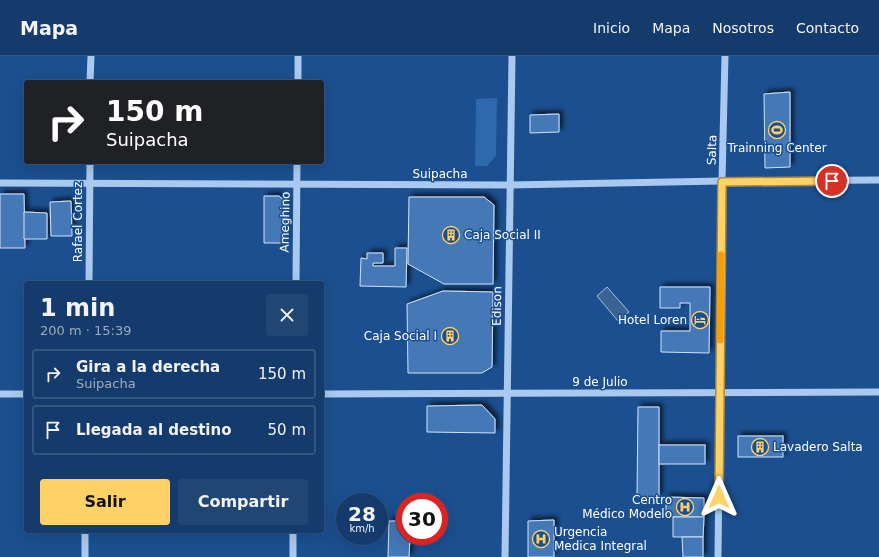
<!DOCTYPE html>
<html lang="es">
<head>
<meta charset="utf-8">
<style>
	body { margin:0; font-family:"DejaVu Sans",sans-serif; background:#214673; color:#f1f3f6; height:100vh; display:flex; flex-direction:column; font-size:15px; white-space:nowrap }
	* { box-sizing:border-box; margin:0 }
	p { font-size:13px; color:#9dadc1 }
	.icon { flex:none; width:22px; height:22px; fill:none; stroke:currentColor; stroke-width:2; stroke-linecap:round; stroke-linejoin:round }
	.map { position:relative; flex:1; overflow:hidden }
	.details { position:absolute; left:24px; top:225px; width:300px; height:252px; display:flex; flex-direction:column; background:#143b6b; border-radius:4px; box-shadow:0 4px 16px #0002,0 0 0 1px #33557e }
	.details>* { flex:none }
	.banner { position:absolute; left:24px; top:24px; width:300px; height:84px; border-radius:4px; box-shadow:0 4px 16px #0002,0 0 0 1px #33557e; background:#202124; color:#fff; overflow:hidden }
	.speed { position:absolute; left:336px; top:437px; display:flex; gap:8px; font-size:20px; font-weight:700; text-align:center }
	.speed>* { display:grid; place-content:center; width:52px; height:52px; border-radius:50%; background:#143b6b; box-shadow:0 4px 16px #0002,0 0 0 1px #33557e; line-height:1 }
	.speed small { font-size:10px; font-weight:400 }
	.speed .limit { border:6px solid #d22; background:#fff; color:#111 }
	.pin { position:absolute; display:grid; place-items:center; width:34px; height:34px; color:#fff; margin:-17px; border:2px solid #fff; border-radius:50%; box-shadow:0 1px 4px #0007 }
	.me { position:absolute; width:44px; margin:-22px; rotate:0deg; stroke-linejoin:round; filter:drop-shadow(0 0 3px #0008) }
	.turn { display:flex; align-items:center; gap:14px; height:84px; padding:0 16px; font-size:18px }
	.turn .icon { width:52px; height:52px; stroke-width:2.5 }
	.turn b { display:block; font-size:28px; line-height:34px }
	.round { display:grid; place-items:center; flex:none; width:42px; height:42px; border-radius:4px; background:#214673 }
	.overview { display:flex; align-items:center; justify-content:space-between; height:68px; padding:0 16px }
	h1 { font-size:24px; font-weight:600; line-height:30px }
	.cta { display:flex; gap:8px; margin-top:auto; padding:8px 16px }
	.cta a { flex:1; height:46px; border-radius:4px; background:#ffd166; color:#111; font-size:16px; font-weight:600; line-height:46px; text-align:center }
	.cta a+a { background:#214673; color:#f1f3f6 }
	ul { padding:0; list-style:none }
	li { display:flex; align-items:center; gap:12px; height:50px; margin:0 8px 6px; padding:0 8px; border:2px solid #33557e; border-radius:4px }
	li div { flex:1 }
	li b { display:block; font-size:15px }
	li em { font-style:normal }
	header { display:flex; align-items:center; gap:24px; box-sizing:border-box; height:56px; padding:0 20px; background:#143b6b; border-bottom:1px solid #33557e }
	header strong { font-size:19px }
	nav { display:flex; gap:22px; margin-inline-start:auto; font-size:14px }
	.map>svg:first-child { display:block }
	.green { fill:#2e69ad }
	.water { fill:#3c6290; stroke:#9cc4f0 }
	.building { fill:#4478b7; stroke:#cfe3fa; filter:url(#shadow) }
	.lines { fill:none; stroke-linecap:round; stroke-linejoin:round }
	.minor { stroke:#a9c9ee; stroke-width:7 }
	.route-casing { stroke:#a68842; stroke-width:10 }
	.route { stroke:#ffd166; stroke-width:7 }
	.slow { stroke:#f59e0b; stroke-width:7 }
	.labels { text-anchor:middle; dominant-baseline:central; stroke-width:3; stroke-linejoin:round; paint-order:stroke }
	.poi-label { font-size:12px; fill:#fff; stroke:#1b4f8f; text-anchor:start }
	.street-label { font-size:12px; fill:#fff; stroke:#1b4f8f }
</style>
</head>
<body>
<header>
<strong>Mapa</strong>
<nav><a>Inicio</a><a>Mapa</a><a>Nosotros</a><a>Contacto</a></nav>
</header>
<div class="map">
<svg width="879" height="501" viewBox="0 0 879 501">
	<defs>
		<filter id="shadow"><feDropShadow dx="3.5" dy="-3.5" stdDeviation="2" flood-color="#0009"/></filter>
	</defs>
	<rect width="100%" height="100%" fill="#1b4f8f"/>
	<polygon class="green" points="497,42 496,100 487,110 475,110 476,43"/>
	<polygon class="water" points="607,231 629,256 618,265 597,240"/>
	<g class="building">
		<polygon points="790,36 790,111 765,112 764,38"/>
		<polygon points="559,58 559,76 530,77 530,59"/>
		<polygon points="0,138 24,138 25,192 0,192"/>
		<polygon points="264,140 279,140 285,145 285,187 264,187"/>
		<polygon points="409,141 484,141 494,149 493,228 444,228 408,208"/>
		<polygon points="71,145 72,180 51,180 50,146"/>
		<polygon points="24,156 47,157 47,183 24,183"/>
		<polygon points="395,192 407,192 406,231 360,230 361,202 367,203 367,197 383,197 383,207 373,207 373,210 395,210"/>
		<polygon points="660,231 710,231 709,297 661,296 661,275 690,275 690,247 680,247 680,252 660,252"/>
		<polygon points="443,235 493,236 492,311 482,317 408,317 407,248"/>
		<polygon points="482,349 495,363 495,377 427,376 427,350"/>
		<polygon points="638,351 659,351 659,441 637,441"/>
		<rect x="738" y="380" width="45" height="21"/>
		<rect x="659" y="389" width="46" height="19"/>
		<polygon points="666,441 704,442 704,461 666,461"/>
		<polygon points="673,461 704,461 703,481 673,481"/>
		<polygon points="554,464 554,501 528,501 528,465"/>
		<polygon points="389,465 405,465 405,480 410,480 409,501 388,501"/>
		<polygon points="682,481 703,481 703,501 683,501"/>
	</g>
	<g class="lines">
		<g class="minor">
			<polyline points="90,26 91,0"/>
			<polyline points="298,26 298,0"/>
			<polyline points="0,127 510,129 722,125 879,124"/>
			<polyline points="89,227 90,106"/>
			<polyline points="296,227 297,106"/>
			<polyline points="0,338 26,338"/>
			<polyline points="322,338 879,336"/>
			<polyline points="85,501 85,475"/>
			<polyline points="293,501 293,475"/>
			<polyline points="505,501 512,0"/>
			<polyline points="718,501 722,125 725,0"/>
		</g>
	</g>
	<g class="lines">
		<g class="route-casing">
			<polyline id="route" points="719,441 722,126 832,125"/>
		</g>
		<use href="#route" class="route"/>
		<polyline class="slow" points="720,284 721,199"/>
	</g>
	<defs>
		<g id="stadium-ring" transform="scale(0.9)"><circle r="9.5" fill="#1b4f8f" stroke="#ffd166" stroke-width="1.5"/><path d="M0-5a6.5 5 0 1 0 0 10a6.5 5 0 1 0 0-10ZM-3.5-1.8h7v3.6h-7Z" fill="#ffd166"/></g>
		<g id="building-ring" transform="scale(0.9)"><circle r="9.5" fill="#1b4f8f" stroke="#ffd166" stroke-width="1.5"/><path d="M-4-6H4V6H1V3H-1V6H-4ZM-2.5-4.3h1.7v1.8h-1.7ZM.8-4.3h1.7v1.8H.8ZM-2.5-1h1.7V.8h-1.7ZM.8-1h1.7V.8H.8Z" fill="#ffd166"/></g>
		<g id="hotel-ring" transform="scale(0.9)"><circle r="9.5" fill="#1b4f8f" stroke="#ffd166" stroke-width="1.5"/><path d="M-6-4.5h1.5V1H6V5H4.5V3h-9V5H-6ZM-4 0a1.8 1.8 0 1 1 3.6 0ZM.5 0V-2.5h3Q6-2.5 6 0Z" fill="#ffd166"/></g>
		<g id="hospital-ring" transform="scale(0.9)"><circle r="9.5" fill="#1b4f8f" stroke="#ffd166" stroke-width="1.5"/><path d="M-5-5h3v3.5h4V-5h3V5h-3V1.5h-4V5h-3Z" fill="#ffd166"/></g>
	</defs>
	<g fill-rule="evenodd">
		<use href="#stadium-ring" x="777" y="74"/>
		<use href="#building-ring" x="451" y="179"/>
		<use href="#hotel-ring" x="700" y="264"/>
		<use href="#building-ring" x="450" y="280"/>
		<use href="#building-ring" x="760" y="391"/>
		<use href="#hospital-ring" x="685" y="451"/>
		<use href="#hospital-ring" x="541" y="483"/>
	</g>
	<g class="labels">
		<g class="poi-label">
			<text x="777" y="92" text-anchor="middle">Trainning Center</text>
			<text x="464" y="179">Caja Social II</text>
			<text x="687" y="264" text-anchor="end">Hotel Loren</text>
			<text x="437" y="280" text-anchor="end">Caja Social I</text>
			<text x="773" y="391">Lavadero Salta</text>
			<text x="672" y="444" text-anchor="end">Centro<tspan x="672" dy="14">Médico Modelo</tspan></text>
			<text x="554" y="476">Urgencia<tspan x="554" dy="14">Medica Integral</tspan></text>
		</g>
		<g class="street-label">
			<text transform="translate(712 94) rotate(-88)">Salta</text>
			<text x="440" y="118">Suipacha</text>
			<text transform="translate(78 166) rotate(-90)">Rafael Cortez</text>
			<text transform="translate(285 166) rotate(-89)">Ameghino</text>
			<text transform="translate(497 250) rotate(-89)">Edison</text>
			<text x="600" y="326">9 de Julio</text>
		</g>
	</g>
</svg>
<div class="speed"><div>28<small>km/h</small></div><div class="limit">30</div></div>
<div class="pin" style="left:832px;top:125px;background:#d93025"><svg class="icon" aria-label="arrive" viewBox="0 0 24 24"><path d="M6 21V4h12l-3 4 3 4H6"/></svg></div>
<svg class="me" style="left:719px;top:441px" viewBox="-20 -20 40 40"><path d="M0-17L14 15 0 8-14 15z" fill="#ffd166" stroke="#fff" stroke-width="4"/></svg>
<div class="banner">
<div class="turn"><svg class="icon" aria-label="right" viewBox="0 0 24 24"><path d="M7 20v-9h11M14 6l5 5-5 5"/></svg><div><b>150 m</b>Suipacha</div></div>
</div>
<section class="details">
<div class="overview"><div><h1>1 min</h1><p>200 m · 15:39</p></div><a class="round"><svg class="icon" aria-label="close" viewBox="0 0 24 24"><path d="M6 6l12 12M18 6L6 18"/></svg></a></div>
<ul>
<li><svg class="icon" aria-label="right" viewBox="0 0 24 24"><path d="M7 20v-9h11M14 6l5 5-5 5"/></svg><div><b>Gira a la derecha</b><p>Suipacha</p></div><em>150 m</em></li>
<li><svg class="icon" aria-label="arrive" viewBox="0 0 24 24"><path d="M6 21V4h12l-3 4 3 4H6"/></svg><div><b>Llegada al destino</b></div><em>50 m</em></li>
</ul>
<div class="cta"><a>Salir</a><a>Compartir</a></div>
</section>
</div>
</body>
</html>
